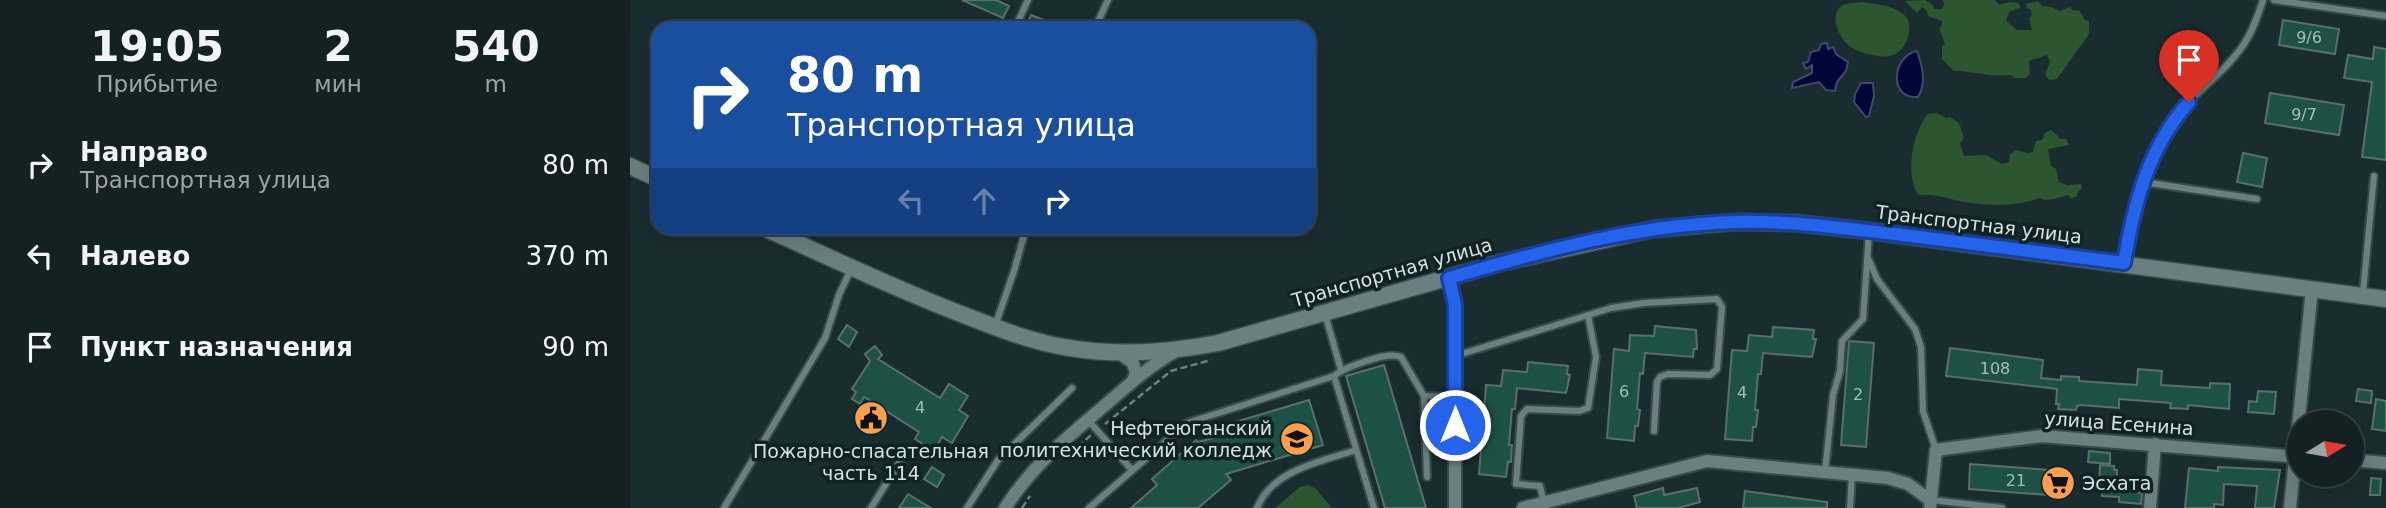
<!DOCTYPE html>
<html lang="ru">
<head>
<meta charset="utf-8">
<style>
	body { margin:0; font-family:"DejaVu Sans",sans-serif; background:#1c292b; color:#f1f3f6; height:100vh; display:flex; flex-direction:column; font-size:26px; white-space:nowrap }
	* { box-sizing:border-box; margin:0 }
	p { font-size:23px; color:#9da3a6 }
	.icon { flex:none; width:38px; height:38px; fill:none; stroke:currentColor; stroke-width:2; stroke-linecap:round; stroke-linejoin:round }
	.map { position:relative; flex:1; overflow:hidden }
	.details { display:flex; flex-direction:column; background:#132123; width:630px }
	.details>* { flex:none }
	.hud { position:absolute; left:21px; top:21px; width:665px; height:214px; border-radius:21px; box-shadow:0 7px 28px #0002,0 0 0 2px #323e41; background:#1a4fa0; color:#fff; overflow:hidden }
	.needle { width:46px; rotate:79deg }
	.tools { position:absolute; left:1657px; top:410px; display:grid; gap:14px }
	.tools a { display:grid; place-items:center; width:77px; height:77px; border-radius:50%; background:#132123; box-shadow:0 7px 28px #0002,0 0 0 2px #323e41; font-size:35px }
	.pin { position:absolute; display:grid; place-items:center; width:60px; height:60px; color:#fff; margin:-72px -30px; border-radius:50% 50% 50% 0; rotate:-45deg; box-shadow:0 0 7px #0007 }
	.pin .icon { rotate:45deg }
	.me { position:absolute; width:77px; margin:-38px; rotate:0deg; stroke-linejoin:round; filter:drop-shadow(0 0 5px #0008) }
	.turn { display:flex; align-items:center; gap:24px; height:147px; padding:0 21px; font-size:32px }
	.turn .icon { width:91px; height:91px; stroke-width:2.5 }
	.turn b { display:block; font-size:49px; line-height:60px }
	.lanes { display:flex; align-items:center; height:66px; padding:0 21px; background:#0003; justify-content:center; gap:35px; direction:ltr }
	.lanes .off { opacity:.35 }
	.eta { display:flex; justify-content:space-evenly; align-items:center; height:119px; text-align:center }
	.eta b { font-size:42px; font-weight:800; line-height:49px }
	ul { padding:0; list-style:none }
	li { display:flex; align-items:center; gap:21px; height:91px; padding:0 21px }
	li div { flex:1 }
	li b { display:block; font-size:26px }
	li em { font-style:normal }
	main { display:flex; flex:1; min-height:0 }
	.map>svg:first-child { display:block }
	.green { fill:#2c5630 }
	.water { fill:#000738; stroke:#40486b; stroke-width:2 }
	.building { fill:#1e5145; stroke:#5b6f69; stroke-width:2 }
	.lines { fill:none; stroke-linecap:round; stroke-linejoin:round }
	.service-casing { stroke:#3a4a4c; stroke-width:10 }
	.minor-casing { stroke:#3a4a4c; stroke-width:16 }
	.tertiary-casing { stroke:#3a4a4c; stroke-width:19 }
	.path { stroke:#6f7f81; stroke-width:2.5; stroke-dasharray:7 3.5; stroke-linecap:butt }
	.service { stroke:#697f81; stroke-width:6 }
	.minor { stroke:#697f81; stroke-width:12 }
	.tertiary { stroke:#697f81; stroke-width:16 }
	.route-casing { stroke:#184099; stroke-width:18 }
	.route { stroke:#2563eb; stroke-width:12 }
	.labels { text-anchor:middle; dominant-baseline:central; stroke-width:7; stroke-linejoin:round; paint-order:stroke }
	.number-label { font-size:16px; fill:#a7bdbb }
	.street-label { font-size:19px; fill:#d5e1e2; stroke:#0f2325 }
	.poi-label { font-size:19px; fill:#d5e1e2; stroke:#0f2325; text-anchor:end }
</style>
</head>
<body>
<main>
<section class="details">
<div class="eta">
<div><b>19:05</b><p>Прибытие</p></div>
<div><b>2</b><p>мин</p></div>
<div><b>540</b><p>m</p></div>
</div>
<ul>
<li><svg class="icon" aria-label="right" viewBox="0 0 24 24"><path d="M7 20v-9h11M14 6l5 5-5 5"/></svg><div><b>Направо</b><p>Транспортная улица</p></div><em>80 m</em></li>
<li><svg class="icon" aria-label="left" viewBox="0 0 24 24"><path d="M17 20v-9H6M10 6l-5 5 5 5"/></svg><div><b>Налево</b></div><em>370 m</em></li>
<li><svg class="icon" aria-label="arrive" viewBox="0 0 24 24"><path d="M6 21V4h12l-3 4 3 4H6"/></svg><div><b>Пункт назначения</b></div><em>90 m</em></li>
</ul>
</section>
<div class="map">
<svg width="1756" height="508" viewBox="0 0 1756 508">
	<rect width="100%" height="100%" fill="#192c2f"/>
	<g class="green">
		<path d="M1295 0 1303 5 1304 9H1312L1314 5 1313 0H1365L1369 5 1380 2 1388 3 1391 7 1379 12 1376 21 1387 30H1402L1399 18 1402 15 1401 10 1397 8 1396 4 1408 1 1412 6 1421 7 1430 11 1440 7 1442 10 1450 11 1455 20 1459 21V34L1427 79 1419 80 1415 74 1420 62 1417 55 1399 61 1400 74 1396 78H1384L1381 75C1361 78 1344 71 1324 71L1312 59V46L1315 44 1309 28 1312 26V21L1298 16 1297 11 1292 7 1287 13 1275 1Z"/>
		<path d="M1232 2C1245 4 1262 5 1273 14 1286 24 1278 52 1260 56 1248 58 1228 53 1218 45 1208 36 1197 10 1216 4 1220 3 1227 3 1232 2Z"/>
		<path d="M1307 113 1316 118 1320 117 1329 123 1334 138 1330 143 1334 156 1356 155 1372 164 1379 162 1380 154 1386 150 1398 153 1403 152 1406 141 1412 140 1415 133 1421 130 1431 139H1436L1439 145 1418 149 1421 166 1426 169 1429 182 1437 185 1451 184 1452 188 1447 193V196L1441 199 1438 195C1431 197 1423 200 1416 200 1410 200 1412 197 1406 199 1388 206 1362 206 1342 203 1321 201 1310 193 1288 195 1275 172 1282 134 1298 114Z"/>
		<polygon points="678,485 686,489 702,508 645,508 670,487"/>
	</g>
	<g class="water">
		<polygon points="1197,43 1198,49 1203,47 1206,54 1218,62 1216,71 1207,82 1205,91 1196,90 1189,82 1162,88 1163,82 1182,73 1182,65 1176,69 1173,63 1178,62 1181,52 1189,50 1191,44"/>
		<path d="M1287 51C1292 65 1297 83 1288 97 1257 99 1263 55 1287 51Z"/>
		<polygon points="1231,83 1243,83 1244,96 1239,116 1236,117 1224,102 1225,94"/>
	</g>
	<g class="building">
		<polygon points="332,0 366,0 379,6 373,18"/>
		<polygon points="401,15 432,27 432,28 395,28"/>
		<polygon points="1653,20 1709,29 1705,54 1649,45"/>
		<polygon points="1744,47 1756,49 1756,160 1732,157 1742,82 1714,78 1718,55 1743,59"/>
		<polygon points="1640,93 1714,105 1709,135 1635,123"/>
		<polygon points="1613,153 1637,158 1632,187 1607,182"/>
		<polygon points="217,325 227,332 219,347 208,339"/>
		<polygon points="1025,326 1066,330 1067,349 1064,349 1063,357 1015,353 1013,374 1010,373 1007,409 1010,410 1008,426 1005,426 1004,441 977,438 984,349 999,351 1000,335 1024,336"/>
		<polygon points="1143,327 1184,330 1183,339 1186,339 1182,357 1133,353 1131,374 1128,374 1125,410 1128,410 1126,427 1123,427 1122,441 1095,439 1102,350 1117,351 1119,335 1142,337"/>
		<polygon points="1219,341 1244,343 1236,447 1211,445"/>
		<polygon points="245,346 252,355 248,359 310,398 319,384 338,396 329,410 338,416 322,443 312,437 304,451 285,439 289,432 234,397 230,404 222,399 226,392 222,389 240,361 235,354"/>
		<polygon points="1320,348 1413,360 1411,378 1431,380 1431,376 1449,377 1449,381 1507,385 1508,369 1532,371 1531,385 1580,388 1580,383 1600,384 1599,409 1558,405 1558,409 1540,408 1541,403 1489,399 1489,408 1450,405 1447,406 1446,410 1428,409 1429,404 1426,404 1427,389 1316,376"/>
		<polygon points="898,362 938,366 937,374 940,375 936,393 887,388 885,409 882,409 879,445 882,445 881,462 878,462 876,477 849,474 856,385 871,386 873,370 897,372"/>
		<polygon points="754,365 796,508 755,508 716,376"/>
		<polygon points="1728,389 1742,391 1741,403 1726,401"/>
		<polygon points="1628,391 1646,392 1644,414 1618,412 1619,401 1627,402"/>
		<polygon points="1746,399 1756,401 1756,431 1742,429"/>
		<polygon points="679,400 693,445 596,474 601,480 568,508 501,508 527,485 522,479 566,440 568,442 587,437 585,428"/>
		<polygon points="1459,451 1480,453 1480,464 1458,462"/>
		<polygon points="1340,464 1433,471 1431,496 1339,489"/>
		<polygon points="1470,465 1484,466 1484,470 1487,470 1487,478 1491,478 1490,491 1512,493 1511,504 1489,502 1489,497 1472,496 1472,492 1469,492"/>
		<polygon points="302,467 314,475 307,487 294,479"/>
		<polygon points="1588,467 1650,470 1644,508 1625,508 1627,486 1594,484 1593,505 1584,504 1584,508 1555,508 1559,468 1588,471"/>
		<polygon points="1741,478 1751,479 1750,495 1740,495"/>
		<polygon points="1033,488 1034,495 1067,488 1070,502 1048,508 1007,508 1004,496"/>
		<polygon points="1115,491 1197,502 1197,508 1113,508"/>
		<polygon points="278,494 301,508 269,508"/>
	</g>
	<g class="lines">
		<g class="service-casing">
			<g id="service">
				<polyline points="1644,0 1756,16"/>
				<polyline points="385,28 398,0"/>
				<polyline points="465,28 478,0"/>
				<polyline points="1513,182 1627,199"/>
				<polyline points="1239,260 1247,279 1285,329 1291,347 1293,411 1306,450"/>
				<path d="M1494 263C1502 211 1513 156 1548 114 1568 90 1596 71 1614 44 1623 31 1628 15 1633 0"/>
				<polyline points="1733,293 1744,176"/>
				<polyline points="695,314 711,370"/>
				<polyline points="365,326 384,271 396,228"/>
				<polyline points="825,356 981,308 1014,303 1087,299 1092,307 1087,369 1080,375 1038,374 1030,377 1027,382 1024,431"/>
				<polyline points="704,376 744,508"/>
				<polyline points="794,396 797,477"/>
				<polyline points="458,420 502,470"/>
				<polyline points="1195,472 1203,395 1210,371 1212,341 1233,319 1239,233"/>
				<polyline points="1301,500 1372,508"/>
				<polyline points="914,503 910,486 886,484 891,416 897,409 949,411 958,408 966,357 958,315"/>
				<polyline points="94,508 195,338 209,295 221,269"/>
				<polyline points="241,508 272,458"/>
				<polyline points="337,508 368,460 442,388"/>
				<path d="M459 508 557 423 704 376C715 367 758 351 771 357L794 396 825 397"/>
				<path d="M627 508C642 470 692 461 726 450"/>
				<polyline points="1220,508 1222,475"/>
			</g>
		</g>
		<g class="minor-casing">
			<g id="minor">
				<polyline points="819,278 825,305 825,508"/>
				<polyline points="488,352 503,363 506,373 503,381"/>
				<polyline points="1722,460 1756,463"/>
				<path d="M375 508C403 465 434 440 473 407 496 387 519 366 546 351"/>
				<polyline points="893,508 1077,461 1258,478 1278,484 1300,500"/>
				<polyline points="1300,508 1306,450 1412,436 1670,457"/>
				<polyline points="1520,508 1525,444"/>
				<polyline points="1660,508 1682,288"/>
			</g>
		</g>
		<g class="tertiary-casing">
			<g id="tertiary">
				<polyline points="0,166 28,179"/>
				<path d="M134 228C202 258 269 291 339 317 372 330 405 343 440 348 488 356 541 352 588 343L870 263 1023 229 1106 222 1165 223 1239 231 1756 299"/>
			</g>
		</g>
		<g class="path">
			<polyline points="475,424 541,371 581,360"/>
			<polyline points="448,447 461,435"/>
			<polyline points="392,508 400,496"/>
		</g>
		<use href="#service" class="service"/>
		<use href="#minor" class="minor"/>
		<use href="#tertiary" class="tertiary"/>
	</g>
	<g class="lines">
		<g class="route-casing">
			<path id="route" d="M825 425V305L819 278C912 251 1007 225 1104 222 1161 220 1217 229 1273 235 1347 245 1421 254 1494 263 1504 204 1518 148 1559 102"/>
		</g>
		<use href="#route" class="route"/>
	</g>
	<defs>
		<g id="civic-disc" transform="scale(1.75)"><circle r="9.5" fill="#fa9f4f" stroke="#0f2325"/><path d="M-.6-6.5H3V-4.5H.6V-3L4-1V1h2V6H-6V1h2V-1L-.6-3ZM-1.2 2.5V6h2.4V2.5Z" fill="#111"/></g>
		<g id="university-disc" transform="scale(1.75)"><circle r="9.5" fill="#fa9f4f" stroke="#0f2325"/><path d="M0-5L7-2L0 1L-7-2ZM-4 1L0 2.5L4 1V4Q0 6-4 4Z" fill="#111"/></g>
		<g id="supermarket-disc" transform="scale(1.75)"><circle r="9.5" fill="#fa9f4f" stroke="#0f2325"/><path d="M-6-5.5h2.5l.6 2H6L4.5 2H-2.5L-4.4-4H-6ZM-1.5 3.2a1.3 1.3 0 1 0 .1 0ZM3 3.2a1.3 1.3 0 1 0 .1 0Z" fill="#111"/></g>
	</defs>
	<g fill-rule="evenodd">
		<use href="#civic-disc" x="241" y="418"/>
		<use href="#university-disc" x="667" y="439"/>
		<use href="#supermarket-disc" x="1428" y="483"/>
	</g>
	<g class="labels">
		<g class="number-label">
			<text x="1679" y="37">9/6</text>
			<text x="1674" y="114">9/7</text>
			<text x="1365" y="368">108</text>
			<text x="994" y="391">6</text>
			<text x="1112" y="392">4</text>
			<text x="1228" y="394">2</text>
			<text x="290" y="407">4</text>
			<text x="1386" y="480">21</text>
		</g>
		<g class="street-label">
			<text transform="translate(1349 224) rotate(7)">Транспортная улица</text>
			<text transform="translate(762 272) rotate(-16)">Транспортная улица</text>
			<text transform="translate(1489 423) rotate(4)">улица Есенина</text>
		</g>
		<g class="poi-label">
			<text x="642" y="428">Нефтеюганский<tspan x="642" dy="22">политехнический колледж</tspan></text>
			<text x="241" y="451" text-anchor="middle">Пожарно-спасательная<tspan x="241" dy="22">часть 114</tspan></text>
			<text x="1452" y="483" text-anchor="start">Эсхата</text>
		</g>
	</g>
</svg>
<div class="tools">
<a><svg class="needle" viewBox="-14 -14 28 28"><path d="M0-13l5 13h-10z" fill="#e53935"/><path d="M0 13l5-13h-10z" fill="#9da3a6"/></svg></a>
</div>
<div class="pin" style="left:1559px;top:102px;background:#d93025"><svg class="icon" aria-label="arrive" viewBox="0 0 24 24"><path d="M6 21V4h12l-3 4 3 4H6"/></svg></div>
<svg class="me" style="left:825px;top:425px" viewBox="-20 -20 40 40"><circle r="17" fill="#2563eb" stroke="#fff" stroke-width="3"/><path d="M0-11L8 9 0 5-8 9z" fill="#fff"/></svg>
<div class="hud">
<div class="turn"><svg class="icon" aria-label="right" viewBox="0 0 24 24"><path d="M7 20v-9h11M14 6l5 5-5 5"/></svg><div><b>80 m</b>Транспортная улица</div></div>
<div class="lanes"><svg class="icon off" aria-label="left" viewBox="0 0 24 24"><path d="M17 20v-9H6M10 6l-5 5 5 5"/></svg><svg class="icon off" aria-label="ahead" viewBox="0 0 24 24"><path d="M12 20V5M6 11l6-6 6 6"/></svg><svg class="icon" aria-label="right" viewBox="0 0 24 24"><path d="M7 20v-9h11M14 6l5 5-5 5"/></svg></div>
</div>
</div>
</main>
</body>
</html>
